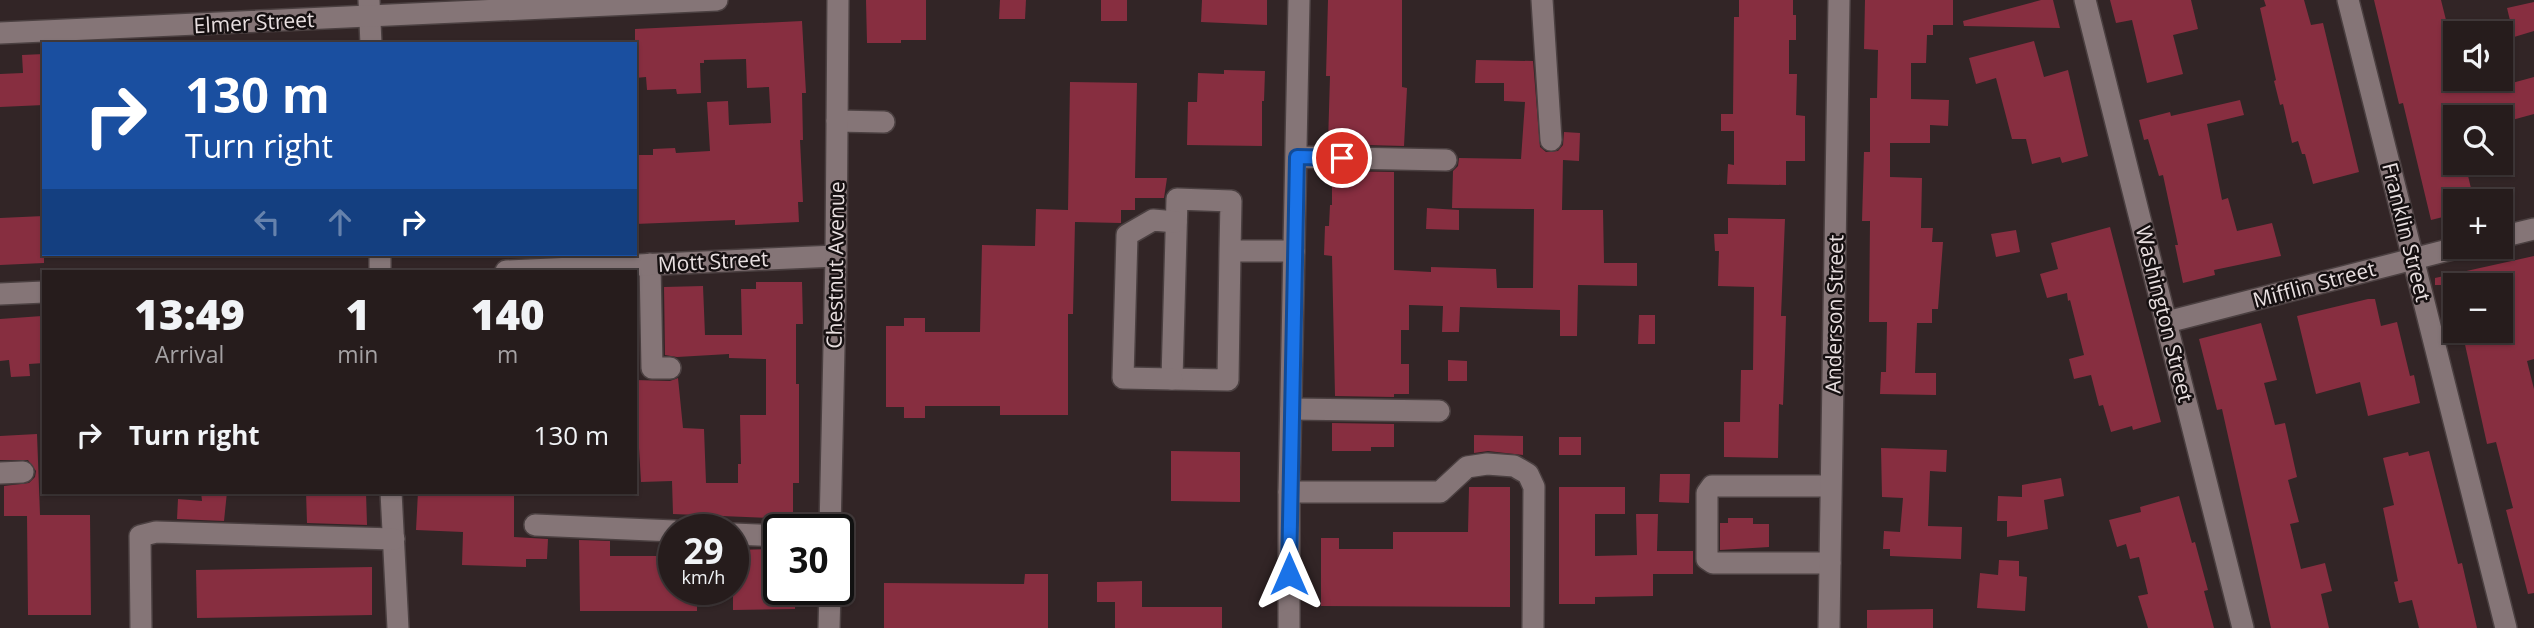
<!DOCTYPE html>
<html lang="en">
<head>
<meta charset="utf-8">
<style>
	body { margin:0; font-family:"Open Sans",sans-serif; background:#322929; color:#f1f3f6; height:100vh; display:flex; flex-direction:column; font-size:26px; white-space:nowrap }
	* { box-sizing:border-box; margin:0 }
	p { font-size:23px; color:#a4a1a3 }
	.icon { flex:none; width:38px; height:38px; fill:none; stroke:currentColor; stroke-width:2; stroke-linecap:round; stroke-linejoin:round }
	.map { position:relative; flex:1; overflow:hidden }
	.drawer { position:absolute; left:42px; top:270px; width:595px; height:224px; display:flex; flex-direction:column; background:#261c1c; border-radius:0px; box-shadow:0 2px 5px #0004,0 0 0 2px #423a3b }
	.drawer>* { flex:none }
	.top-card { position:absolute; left:42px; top:42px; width:595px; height:214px; border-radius:0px; box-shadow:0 2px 5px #0004,0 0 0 2px #423a3b; background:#1a4fa0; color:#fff; overflow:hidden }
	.tools { position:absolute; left:2443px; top:21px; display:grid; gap:14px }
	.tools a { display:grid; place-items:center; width:70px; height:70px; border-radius:0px; background:#261c1c; box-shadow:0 2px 5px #0004,0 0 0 2px #423a3b; font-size:35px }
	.speed { position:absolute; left:658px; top:514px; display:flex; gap:14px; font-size:35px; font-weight:700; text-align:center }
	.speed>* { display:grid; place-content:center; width:91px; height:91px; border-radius:50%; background:#261c1c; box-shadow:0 2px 5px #0004,0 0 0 2px #423a3b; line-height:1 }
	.speed small { font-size:18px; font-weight:400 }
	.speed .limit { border:4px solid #111; border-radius:10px; background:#fff; color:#111 }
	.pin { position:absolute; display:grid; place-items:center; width:60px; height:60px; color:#fff; margin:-30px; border:4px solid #fff; border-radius:50%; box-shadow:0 2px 7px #0007 }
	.me { position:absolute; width:77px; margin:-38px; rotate:0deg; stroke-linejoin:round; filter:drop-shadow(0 0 5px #0008) }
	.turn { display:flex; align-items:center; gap:24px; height:147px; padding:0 28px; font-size:32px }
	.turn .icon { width:91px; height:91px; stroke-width:2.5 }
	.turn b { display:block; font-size:49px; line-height:60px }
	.lanes { display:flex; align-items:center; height:66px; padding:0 28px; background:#0003; justify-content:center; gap:35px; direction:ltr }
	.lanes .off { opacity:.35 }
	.eta { display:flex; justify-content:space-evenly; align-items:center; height:119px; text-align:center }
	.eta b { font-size:42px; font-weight:800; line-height:49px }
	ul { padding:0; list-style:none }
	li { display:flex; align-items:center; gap:21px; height:91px; padding:0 28px }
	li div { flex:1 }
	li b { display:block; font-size:26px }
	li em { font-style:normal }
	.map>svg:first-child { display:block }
	.building { fill:#872e40 }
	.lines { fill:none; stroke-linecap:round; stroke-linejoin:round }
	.minor-casing { stroke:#4b4041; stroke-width:24 }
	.minor { stroke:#857577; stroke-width:21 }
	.route-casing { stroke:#114b97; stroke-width:18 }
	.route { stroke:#1a73e8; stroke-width:12 }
	.labels { text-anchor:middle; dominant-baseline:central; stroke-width:5; stroke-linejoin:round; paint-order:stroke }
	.street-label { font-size:21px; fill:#e8dfe0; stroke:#161011 }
</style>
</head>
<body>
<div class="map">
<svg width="2534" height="628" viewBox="0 0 2534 628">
	<rect width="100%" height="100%" fill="#322526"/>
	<g class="building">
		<polygon points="866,0 926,0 926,40 901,40 901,43 867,43"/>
		<polygon points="1000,0 1026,0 1025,19 999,19"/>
		<rect x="1101" y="0" width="26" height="21"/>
		<polygon points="1202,0 1267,0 1267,25 1201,22"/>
		<polygon points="1328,0 1402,0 1402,87 1407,88 1404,146 1328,144 1330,76 1326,76"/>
		<polygon points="1739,0 1793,0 1793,15 1796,15 1796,40 1789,40 1789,74 1797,74 1796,115 1805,116 1805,161 1786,161 1786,185 1727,184 1728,164 1734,165 1734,131 1721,131 1721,114 1733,114 1734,17 1739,17"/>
		<polygon points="1865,0 1953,0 1953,25 1933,25 1933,35 1927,35 1926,63 1911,63 1911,99 1949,100 1948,126 1930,125 1930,143 1890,143 1890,177 1922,178 1921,228 1933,228 1932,242 1943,242 1938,309 1932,309 1932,323 1917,323 1915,373 1936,373 1936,395 1880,394 1881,372 1886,372 1887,322 1869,322 1870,221 1862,221 1864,152 1870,152 1870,98 1877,98 1878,50 1864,49"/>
		<polygon points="2041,0 2053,0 2060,28 1964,26 1963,21"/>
		<polygon points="2110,0 2191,0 2198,29 2173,35 2183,74 2147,83 2132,20 2116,23"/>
		<polygon points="2264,0 2304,0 2311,25 2323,23 2359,172 2313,184 2305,154 2302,154 2298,141 2292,143 2283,104 2280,105 2274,81 2276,80 2260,8 2266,6"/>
		<polygon points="2374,0 2441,0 2455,56 2455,90 2499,79 2501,86 2534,77 2534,114 2501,123 2501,117 2486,117 2484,112 2455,117 2455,163 2465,163 2474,201 2455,201 2455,214 2431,220 2403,103 2399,104"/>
		<polygon points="2534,2 2534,31 2514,37 2507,8"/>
		<polygon points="802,21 806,93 802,93 803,140 800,140 803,202 798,202 799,222 735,225 735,220 635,224 635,155 653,155 653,149 675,148 676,153 710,151 707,102 728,101 729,125 771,123 769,87 747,88 746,59 704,60 704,63 700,63 701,93 677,94 676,89 647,90 646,77 635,78 635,29"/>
		<polygon points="2034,41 2044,77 2068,70 2088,156 2062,163 2060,157 2032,164 2026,139 2012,139 1996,78 1976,84 1969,58"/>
		<polygon points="44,54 44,105 0,107 0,74 23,73 22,55"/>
		<polygon points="1476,60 1533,61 1540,147 1546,152 1558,151 1563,145 1564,132 1580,133 1579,161 1563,160 1562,210 1603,210 1604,263 1637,263 1637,286 1578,285 1577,336 1560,336 1560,310 1460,307 1459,332 1442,332 1443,306 1409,305 1409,330 1401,330 1401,364 1409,364 1409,394 1394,394 1394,397 1335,396 1332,256 1324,255 1325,226 1329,226 1330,205 1332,205 1332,171 1394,172 1394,270 1431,272 1431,267 1496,269 1497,288 1533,288 1534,209 1452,208 1453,171 1458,166 1459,158 1521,159 1525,102 1504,101 1504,83 1475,83"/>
		<polygon points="1224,70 1265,71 1264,101 1262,101 1262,146 1187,145 1188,102 1197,102 1198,73 1224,74"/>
		<polygon points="1070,82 1137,83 1135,178 1167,178 1164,198 1135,198 1135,210 1121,210 1121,223 1075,222 1073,314 1068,314 1068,415 1000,415 1000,406 925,406 925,418 904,418 904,407 886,407 886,326 904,326 904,318 925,318 925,332 980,332 982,245 1035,246 1036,209 1068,210"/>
		<polygon points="2240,100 2244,115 2207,124 2222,200 2228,198 2237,231 2272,223 2281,256 2214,270 2215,275 2183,283 2175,245 2178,245 2163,175 2159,176 2148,139 2144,140 2139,120 2170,112 2171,116"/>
		<polygon points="1427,208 1459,210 1459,230 1426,229"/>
		<polygon points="44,216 44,263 0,265 0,218"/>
		<polygon points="1728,218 1785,219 1781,316 1786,316 1785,350 1783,405 1779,404 1778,458 1724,457 1724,422 1740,422 1741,370 1753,370 1754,287 1718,286 1719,251 1715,251 1714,234 1728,234"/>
		<polygon points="2110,227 2161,422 2133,430 2132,426 2111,432 2103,405 2099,406 2091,375 2074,379 2069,359 2084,355 2070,300 2068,301 2067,293 2047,298 2040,274 2058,269 2051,243"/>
		<polygon points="2016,230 2020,252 1996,257 1991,234"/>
		<polygon points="2534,256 2534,359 2527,361 2534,389 2534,593 2528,594 2506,510 2513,508 2496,442 2487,444 2462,331 2501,331 2501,285 2435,285 2435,278"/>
		<polygon points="756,282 802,282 803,324 796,324 796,384 799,384 799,483 793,483 793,519 673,514 672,481 641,482 635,380 670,381 678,378 683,428 704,429 706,483 738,483 738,464 741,464 740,415 766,415 766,359 729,358 729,354 677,357 665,355 664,287 703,286 705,335 742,335 741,289 756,289"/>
		<polygon points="2368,299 2375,299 2381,326 2397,322 2410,376 2414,375 2420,403 2368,416 2360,382 2316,394 2297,316"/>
		<polygon points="1639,315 1655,315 1655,344 1638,344"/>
		<polygon points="42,316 44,363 29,364 30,376 11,377 9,360 0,361 0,319"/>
		<polygon points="2261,323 2277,380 2264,383 2275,425 2285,423 2297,477 2288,480 2299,522 2290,524 2301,569 2325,563 2332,591 2321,594 2329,628 2271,628 2222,409 2217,410 2199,339"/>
		<polygon points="1448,360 1467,361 1467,381 1448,381"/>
		<polygon points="1332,423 1394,424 1394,447 1371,447 1371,451 1332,451"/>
		<polygon points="37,434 40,515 90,515 91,615 28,615 27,516 4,516 4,486 29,483 35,477 36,471 28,460 0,460 0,436"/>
		<polygon points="1474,435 1523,436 1523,455 1488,451 1474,453"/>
		<rect x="1559" y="437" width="22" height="18"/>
		<polygon points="1881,448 1947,450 1946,472 1930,471 1928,526 1962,527 1961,559 1890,556 1890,549 1883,549 1884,531 1900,532 1903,498 1882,497"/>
		<polygon points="1171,451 1240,452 1240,502 1171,501"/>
		<polygon points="2429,451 2458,564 2462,563 2477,628 2419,628 2412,600 2399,603 2394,582 2398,581 2383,508 2394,505 2383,458 2408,452 2409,456"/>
		<polygon points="1660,474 1690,474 1689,503 1659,502"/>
		<polygon points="2061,478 2064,496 2044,500 2048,529 2007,537 2007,521 1997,521 1998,496 2022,497 2022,485"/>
		<polygon points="1469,487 1510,487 1510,607 1321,606 1321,538 1339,538 1339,549 1393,549 1393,532 1468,532"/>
		<polygon points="1559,487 1625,487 1625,514 1595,514 1595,556 1637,555 1636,514 1658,514 1657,551 1693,551 1693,574 1653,574 1653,596 1595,597 1595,604 1559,604"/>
		<polygon points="201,492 227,492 224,521 177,519 178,499 202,501"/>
		<polygon points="306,492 366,492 367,525 307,523"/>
		<polygon points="418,492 514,492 514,537 548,539 547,559 526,559 526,567 462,565 463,532 416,530"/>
		<polygon points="2179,496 2192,543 2195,542 2202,568 2208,590 2204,591 2214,628 2148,628 2138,596 2148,594 2139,557 2130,559 2126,544 2117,547 2109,520 2141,512 2140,507"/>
		<polygon points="1728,518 1753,518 1753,524 1769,524 1769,547 1720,550 1720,523 1728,523"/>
		<polygon points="579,540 610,541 610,556 674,556 674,590 697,590 697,611 580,611"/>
		<polygon points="779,549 779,590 795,590 795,609 733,610 733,550"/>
		<polygon points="1999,560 2019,561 2019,576 2027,577 2025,611 1977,608 1980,573 1998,575"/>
		<polygon points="372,567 372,615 197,618 196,570"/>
		<polygon points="1025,574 1048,574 1048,628 884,628 884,583 1024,584"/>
		<polygon points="1142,581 1142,607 1222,607 1222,628 1115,628 1115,602 1097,602 1097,582"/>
		<polygon points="1933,609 1933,628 1867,628 1867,610"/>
	</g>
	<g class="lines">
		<g class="minor-casing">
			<g id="minor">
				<polyline points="369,0 371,44"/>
				<polyline points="1542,0 1551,140"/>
				<polyline points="2085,0 2243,628"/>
				<polyline points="2348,0 2506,628"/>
				<polyline points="0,33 717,0"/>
				<polyline points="837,121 884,122"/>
				<polyline points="1297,157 1446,160"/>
				<polyline points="2501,237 2534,229"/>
				<polyline points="1230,251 1231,201 1177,199 1172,379 1228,380 1230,251 1294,251"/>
				<polyline points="380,254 380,271"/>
				<polyline points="650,264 652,368 670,368"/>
				<polyline points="506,271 836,256"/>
				<polyline points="0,294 44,292"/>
				<polyline points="2167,322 2460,247"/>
				<polyline points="1172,379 1123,378 1127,235 1153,220 1176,222"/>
				<polyline points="1291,409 1439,411"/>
				<polyline points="0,473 23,472"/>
				<polyline points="1830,486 1712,486 1707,493 1707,559 1713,563 1830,563"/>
				<polyline points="391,492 398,628"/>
				<polyline points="1289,492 1440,492 1467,467 1487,464 1514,466 1528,474 1534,487 1533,628"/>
				<polyline points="535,525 674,531"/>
				<polyline points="830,530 836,256 838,0"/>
				<polyline points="733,534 779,536"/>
				<polyline points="141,628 140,536 156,532 394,539"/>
				<polyline points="829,628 830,590"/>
				<polyline points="1289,628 1289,492 1299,0"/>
				<polyline points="1829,628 1839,0"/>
			</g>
		</g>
		<use href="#minor" class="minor"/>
	</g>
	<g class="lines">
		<g class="route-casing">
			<polyline id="route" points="1289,574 1297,157 1342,158"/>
		</g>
		<use href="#route" class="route"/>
	</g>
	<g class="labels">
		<g class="street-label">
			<text transform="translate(254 22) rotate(-3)">Elmer Street</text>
			<text transform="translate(2407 232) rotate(76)">Franklin Street</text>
			<text transform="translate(713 261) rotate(-3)">Mott Street</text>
			<text transform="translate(835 265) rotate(-89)">Chestnut Avenue</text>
			<text transform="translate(2314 284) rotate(-15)">Mifflin Street</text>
			<text transform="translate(1834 314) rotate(-89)">Anderson Street</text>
			<text transform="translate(2165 314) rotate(76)">Washington Street</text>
		</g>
	</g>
</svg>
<div class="tools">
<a><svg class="icon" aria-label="sound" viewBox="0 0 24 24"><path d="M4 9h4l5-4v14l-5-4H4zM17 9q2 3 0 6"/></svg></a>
<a><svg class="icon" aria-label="search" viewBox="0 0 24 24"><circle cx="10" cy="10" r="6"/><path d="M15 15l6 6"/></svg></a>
<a>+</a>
<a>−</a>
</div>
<div class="speed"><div>29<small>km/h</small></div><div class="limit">30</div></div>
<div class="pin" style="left:1342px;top:158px;background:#d93025"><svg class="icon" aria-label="arrive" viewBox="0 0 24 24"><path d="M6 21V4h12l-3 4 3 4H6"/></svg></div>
<svg class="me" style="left:1289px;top:574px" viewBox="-20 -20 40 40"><path d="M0-17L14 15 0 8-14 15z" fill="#1a73e8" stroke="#fff" stroke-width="4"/></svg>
<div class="top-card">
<div class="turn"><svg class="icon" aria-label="right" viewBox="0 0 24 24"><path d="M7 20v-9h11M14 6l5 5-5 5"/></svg><div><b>130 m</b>Turn right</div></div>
<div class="lanes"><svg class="icon off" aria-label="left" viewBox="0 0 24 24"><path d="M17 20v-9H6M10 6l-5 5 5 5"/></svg><svg class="icon off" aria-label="ahead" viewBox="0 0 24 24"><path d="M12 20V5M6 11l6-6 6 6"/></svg><svg class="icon" aria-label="right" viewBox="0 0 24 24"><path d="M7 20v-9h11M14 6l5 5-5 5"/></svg></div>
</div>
<section class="drawer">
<div class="eta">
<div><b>13:49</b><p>Arrival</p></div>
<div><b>1</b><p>min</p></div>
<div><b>140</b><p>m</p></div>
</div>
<ul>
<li><svg class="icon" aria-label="right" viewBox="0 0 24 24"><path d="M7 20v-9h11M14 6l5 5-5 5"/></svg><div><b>Turn right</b></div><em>130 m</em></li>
</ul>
</section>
</div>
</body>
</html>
